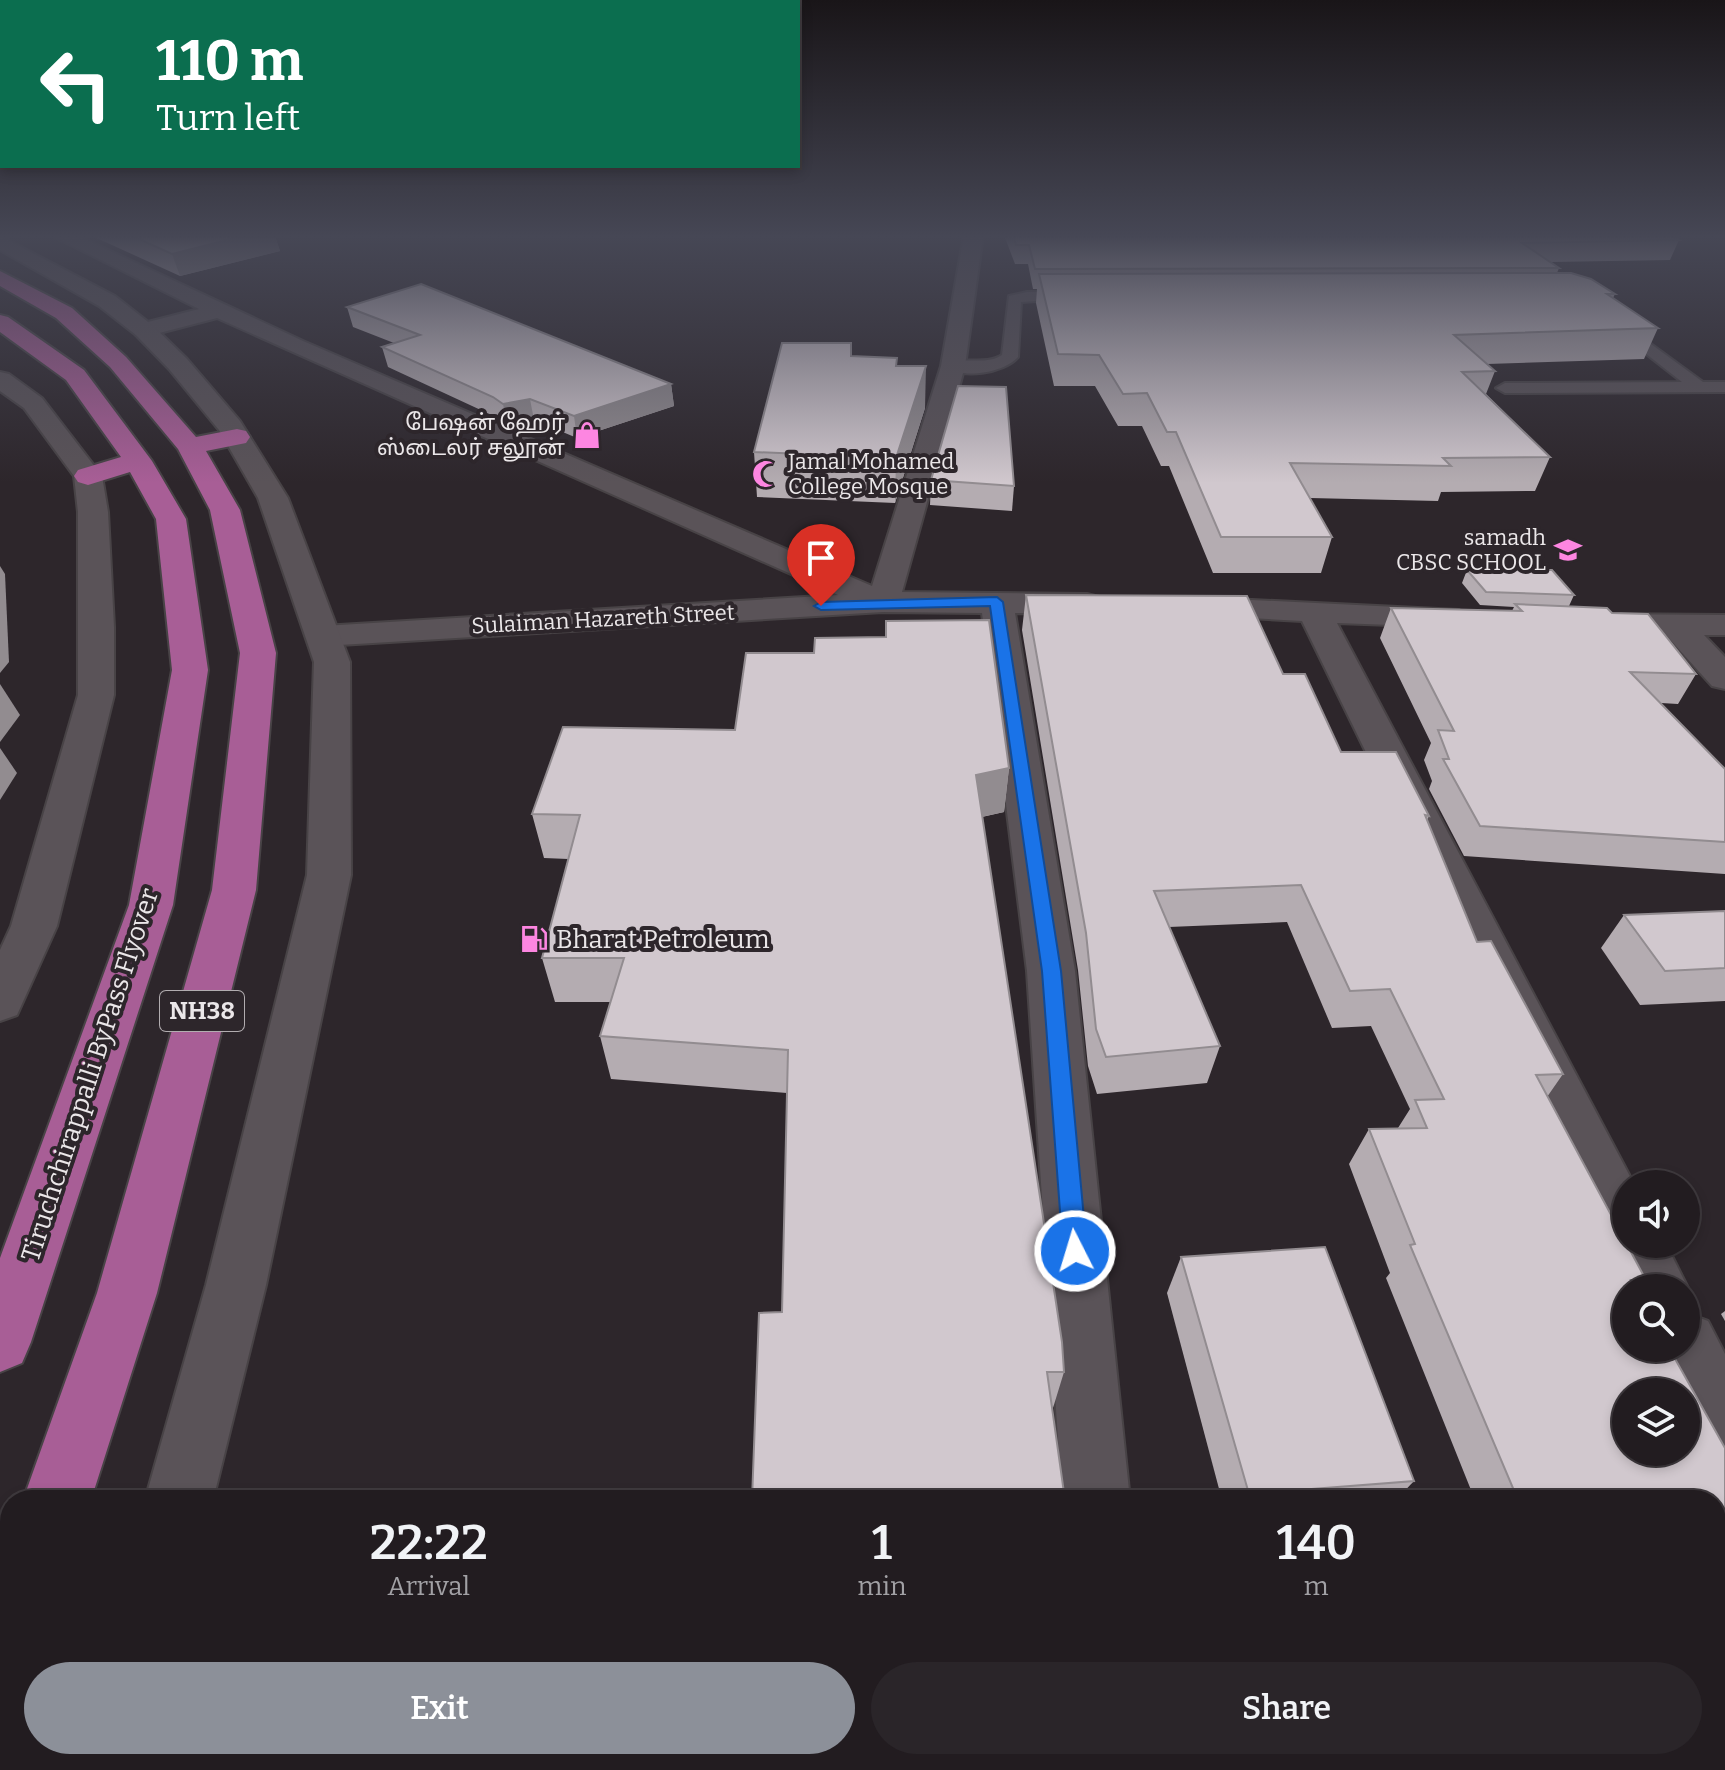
<!DOCTYPE html>
<html lang="en">
<head>
<meta charset="utf-8">
<style>
	body { margin:0; font-family:Bitter,"Noto Sans Tamil",serif; background:#2a2529; color:#f1f3f6; height:100vh; display:flex; flex-direction:column; font-size:30px; white-space:nowrap }
	* { box-sizing:border-box; margin:0 }
	p { font-size:26px; color:#a2a1a5 }
	.icon { flex:none; width:44px; height:44px; fill:none; stroke:currentColor; stroke-width:2; stroke-linecap:round; stroke-linejoin:round }
	.map { position:relative; flex:1; overflow:hidden }
	.side { position:absolute; left:0px; top:1490px; width:1726px; height:280px; display:flex; flex-direction:column; background:#221c20; border-radius:32px 32px 0 0; box-shadow:0 4px 12px #0003,0 0 0 2px #3f3a3e }
	.side>* { flex:none }
	.banner { position:absolute; left:0px; top:0px; width:800px; height:168px; box-shadow:0 4px 12px #0003,0 0 0 2px #3f3a3e; background:#0b6e4f; color:#fff; overflow:hidden }
	.fabs { position:absolute; left:1612px; top:1170px; display:grid; gap:16px }
	.fabs a { display:grid; place-items:center; width:88px; height:88px; border-radius:50%; background:#221c20; box-shadow:0 4px 12px #0003,0 0 0 2px #3f3a3e; font-size:40px }
	.pin { position:absolute; display:grid; place-items:center; width:68px; height:68px; color:#fff; margin:-82px -34px; border-radius:50% 50% 50% 0; rotate:-45deg; box-shadow:0 0 8px #0007 }
	.pin .icon { rotate:45deg }
	.me { position:absolute; width:88px; margin:-44px; rotate:355deg; stroke-linejoin:round; filter:drop-shadow(0 0 6px #0008) }
	.turn { display:flex; align-items:center; gap:28px; height:168px; padding:0 24px; font-size:36px }
	.turn .icon { width:104px; height:104px; stroke-width:2.5 }
	.turn b { display:block; font-size:56px; line-height:68px }
	.eta { display:flex; justify-content:space-evenly; align-items:center; height:136px; text-align:center }
	.eta b { font-size:48px; font-weight:600; line-height:56px }
	.action { display:flex; gap:16px; margin-top:auto; padding:16px 24px }
	.action a { flex:1; height:92px; border-radius:48px; background:#8c9099; color:#fff; font-size:32px; font-weight:600; line-height:92px; text-align:center }
	.action a+a { background:#2a2529; color:#f1f3f6 }
	.map>svg:first-child { display:block }
	.lines { fill:none; stroke-linecap:round; stroke-linejoin:round }
	.service-casing { stroke:#484346; stroke-width:4 }
	.minor-casing { stroke:#484346; stroke-width:4 }
	.tertiary-casing { stroke:#484346; stroke-width:4 }
	.trunk-casing { stroke:#484346; stroke-width:4 }
	.service { fill:#5a5358; fill-rule:evenodd }
	.minor { fill:#5a5358; fill-rule:evenodd }
	.tertiary { fill:#5a5358; fill-rule:evenodd }
	.trunk { fill:#a85e96; fill-rule:evenodd }
	.wall { fill:#b4acb1 }
	.shaded-wall { fill:#928c90 }
	.building { fill:#d1c8ce; stroke:#928c90; stroke-width:2; fill-rule:evenodd }
	.route { fill:#1a73e8; stroke:#114b97; stroke-width:2 }
	.labels { text-anchor:middle; dominant-baseline:central; stroke-width:8; stroke-linejoin:round; paint-order:stroke }
	.far-poi-label { font-size:22px; fill:#ebe7e9; stroke:#2d262b; text-anchor:end }
	.far-street-label { font-size:22px; fill:#ebe7e9; stroke:#2d262b }
	.shield { fill:#2d262b; stroke:#b2adb0; stroke-width:2 }
	.shield-label { font-size:24px; font-weight:bold; fill:#ebe7e9 }
	.poi-label { font-size:26px; fill:#ebe7e9; stroke:#2d262b; text-anchor:start }
	.street-label { font-size:26px; fill:#ebe7e9; stroke:#2d262b }
</style>
</head>
<body>
<div class="map">
<svg width="1725" height="1770" viewBox="0 0 1725 1770">
	<rect width="100%" height="100%" fill="#2d262b"/>
	<g class="lines">
		<g class="service-casing">
			<g id="service">
				<path d="M1078 291 1083 292V298L1021 302 1018 357C1004 373 961 380 945 366 959 354 984 367 1002 355L1009 296 1027 292Z"/>
				<polygon points="1618,320 1703,382 1725,382 1725,392 1505,393 1496,388 1505,383 1682,382 1613,328 1613,322"/>
			</g>
		</g>
		<g class="minor-casing">
			<g id="minor">
				<polygon points="51,235 76,235 303,341 872,586 941,366 964,235 983,235 965,366 902,592 1087,594 1099,597 1104,604 1099,611 1087,614 1015,613 1075,971 1130,1500 1062,1500 1027,971 982,613 883,612 323,646 311,643 306,636 311,629 323,626 838,595 217,318 144,337 136,335 133,330 136,325 199,309"/>
				<polygon points="1192,597 1459,610 1464,617 1459,624 1447,627 1337,623 1634,1184 1626,1184 1626,1244 1666,1244 1688,1288 1686,1292 1686,1288 1627,1288 1302,621 1180,614 1175,607 1180,600"/>
				<polygon points="1595,614 1725,615 1725,635 1704,635 1725,657 1725,689 1712,686 1666,635 1595,634 1583,631 1578,624 1583,617"/>
				<polygon points="1686,1313 1708,1321 1725,1354 1725,1451 1702,1442 1686,1409 1686,1392 1678,1392 1657,1348 1686,1348"/>
				<polygon points="1351,1760 1533,1760 1537,1770 1355,1770"/>
			</g>
		</g>
		<g class="tertiary-casing">
			<g id="tertiary">
				<polygon points="0,236 115,296 152,325 187,359 240,421 288,498 350,662 351,875 266,1285 213,1500 145,1500 206,1285 307,875 314,662 258,498 219,430 169,369 136,335 99,306 0,250"/>
				<polygon points="0,372 9,374 42,398 102,476 108,512 114,627 114,695 57,926 17,1015 0,1021 0,950 11,926 78,695 78,512 74,476 24,408 0,391"/>
				<polygon points="71,1760 149,1760 146,1770 68,1770"/>
			</g>
		</g>
		<g class="trunk-casing">
			<g id="trunk">
				<polygon points="0,271 72,308 126,357 196,437 237,429 246,431 250,437 246,443 206,451 240,510 276,653 256,890 157,1293 91,1500 23,1500 97,1293 212,890 240,653 210,510 178,449 110,367 56,318 0,286"/>
				<polygon points="0,315 8,317 84,370 152,461 186,519 208,670 173,905 31,1342 22,1363 0,1372 0,1258 129,905 172,670 156,519 130,472 88,485 78,482 74,476 78,470 121,457 66,380 0,332"/>
				<polygon points="10,1601 10,1700 0,1704 0,1605"/>
			</g>
		</g>
		<use href="#service" class="service"/>
		<use href="#minor" class="minor"/>
		<use href="#tertiary" class="tertiary"/>
		<use href="#trunk" class="trunk"/>
	</g>
	<g class="wall">
		<polygon points="90,235 277,235 275,236 280,251 180,276"/>
		<polygon points="1004,235 1670,235 1679,240 1670,260 1551,262 1559,268 1557,273 1615,294 1613,298 1658,328 1644,359 1487,364 1495,371 1486,394 1550,457 1535,491 1441,492 1438,501 1310,498 1332,537 1321,573 1213,573 1169,466 1161,466 1142,426 1118,426 1095,386 1054,386 1036,303 1037,289 1033,289 1028,264 1015,264"/>
		<polygon points="347,307 671,384 674,406 577,438 534,420 507,426 498,418 388,367 382,347 394,343 353,327"/>
		<polygon points="851,356 897,358 897,366 925,408 895,503 757,497 754,452"/>
		<polygon points="931,480 1014,486 1012,511 930,505"/>
		<polygon points="1467,570 1574,595 1569,606 1612,613 1696,674 1678,704 1661,703 1725,769 1725,874 1464,856 1429,789 1432,781 1424,760 1431,743 1380,638 1391,608 1512,611 1514,607 1480,605 1462,583"/>
		<polygon points="1026,595 1283,674 1341,752 1429,816 1427,820 1477,942 1563,1074 1547,1097 1646,1280 1637,1288 1626,1288 1725,1448 1725,1642 1716,1643 1716,1500 1475,1500 1386,1278 1390,1273 1349,1164 1369,1129 1398,1128 1410,1109 1371,1026 1332,1028 1287,922 1169,927 1220,1046 1207,1083 1097,1094 1088,1066 1078,970 1022,630"/>
		<polygon points="886,621 1009,768 1004,812 982,817 1064,1372 1053,1408 782,1312 787,1093 611,1079 600,1036 610,1002 555,1002 542,958 568,859 544,858 532,814 735,730 814,653 885,637"/>
		<polygon points="1725,911 1725,1001 1640,1005 1601,948 1624,915"/>
		<polygon points="1181,1257 1414,1481 1396,1500 1222,1500 1167,1293"/>
		<polygon points="1725,1311 1725,1321 1721,1314"/>
	</g>
	<g class="shaded-wall">
		<polygon points="247,235 277,235 275,236 280,251 180,276 172,254"/>
		<polygon points="926,366 925,408 895,503 896,458"/>
		<polygon points="671,384 674,406 577,438 574,416"/>
		<polygon points="530,399 534,420 507,426 503,404"/>
		<polygon points="0,566 5,574 9,662 0,673"/>
		<polygon points="0,684 20,715 0,742"/>
		<polygon points="0,748 17,773 0,800"/>
		<polygon points="1009,768 1004,812 972,819 976,775"/>
	</g>
	<g class="building">
		<polygon points="130,235 247,235 172,254"/>
		<polygon points="1013,235 1670,235 1679,240 1522,243 1559,268 1035,269 1029,245 1016,245"/>
		<polygon points="1571,273 1591,279 1615,294 1607,294 1658,328 1454,335 1495,371 1462,372 1550,457 1443,458 1451,466 1290,463 1332,537 1221,537 1176,432 1167,432 1147,393 1123,394 1099,355 1058,354 1039,274"/>
		<polygon points="421,284 671,384 574,416 530,399 503,404 493,397 382,347 420,335 347,307"/>
		<polygon points="782,343 851,343 851,356 897,358 896,366 926,366 896,458 754,452"/>
		<polygon points="958,386 1006,387 1014,486 931,480"/>
		<polygon points="1467,570 1552,570 1574,595 1486,592"/>
		<path d="M1026 595 1247 596 1283 674H1305L1341 752H1396L1429 816 1425 815 1477 942 1491 941 1563 1074 1536 1075 1646 1280H1631L1636 1288H1626V1348H1669L1725 1448V1624L1716 1625V1500H1518L1410 1245 1415 1244 1369 1129 1427 1128 1415 1100 1444 1099 1390 989 1350 991 1301 885 1154 891 1220 1046 1106 1057 1096 1029 1086 933ZM1626 1392H1686V1452H1626Z"/>
		<polygon points="1515,604 1607,608 1612,613 1648,614 1696,674 1630,672 1725,769 1725,842 1480,826 1443,759 1449,759 1438,730 1454,731 1391,608 1522,611"/>
		<polygon points="989,620 1009,768 976,775 1062,1342 1064,1372 1047,1372 1065,1500 752,1500 759,1313 782,1312 788,1050 600,1036 624,958 542,958 580,815 532,814 563,727 735,730 746,653 814,653 815,638 886,637 886,621"/>
		<polygon points="1725,911 1725,968 1665,971 1624,915"/>
		<polygon points="1325,1247 1414,1481 1249,1494 1181,1257"/>
	</g>
	<linearGradient id="sky" x2="0" y2="1"><stop stop-color="#191518"/><stop offset="0.49" stop-color="#464755"/><stop offset="1" stop-color="#464755" stop-opacity="0"/></linearGradient>
	<rect width="1725" height="483" fill="url(#sky)"/>
	<polygon class="route" points="997,597 1003,602 1061,971 1087,1251 1083,1259 1075,1262 1067,1259 1063,1251 1042,971 990,606 821,610 814,606 821,602"/>
	<defs>
		<g id="shop-bare" transform="scale(2.16)"><path d="M-5-2.5h2.3a2.7 3.5 0 0 1 5.4 0H5L5.5 6h-11ZM-1.5-2.5h3a1.5 2.3 0 0 0-3 0Z" fill="#fd86e1" stroke="#2d262b" stroke-width="2.5" paint-order="stroke"/></g>
		<g id="mosque-bare" transform="scale(2.16)"><path d="M3.5-4.9A6 6 0 1 0 3.5 4.9A5 5 0 1 1 3.5-4.9Z" fill="#fd86e1" stroke="#2d262b" stroke-width="2.5" paint-order="stroke"/></g>
		<g id="school-bare" transform="scale(2.16)"><path d="M0-5L7-2L0 1L-7-2ZM-4 1L0 2.5L4 1V4Q0 6-4 4Z" fill="#fd86e1" stroke="#2d262b" stroke-width="2.5" paint-order="stroke"/></g>
		<g id="fuel-bare" transform="scale(2.16)"><path d="M-5.5-6h7V0h2V4h1.3V-2.5L3-4.5l.8-.8L6-3V5H2.5V1h-1V6h-7ZM-4.2-4.7v3.2H.2V-4.7Z" fill="#fd86e1" stroke="#2d262b" stroke-width="2.5" paint-order="stroke"/></g>
	</defs>
	<g fill-rule="evenodd">
		<use href="#shop-bare" x="587" y="435"/>
		<use href="#mosque-bare" x="766" y="474"/>
		<use href="#school-bare" x="1568" y="550"/>
		<use href="#fuel-bare" x="534" y="939"/>
	</g>
	<g class="labels">
		<g class="far-poi-label">
			<text x="565" y="422">பேஷன் ஹேர்<tspan x="565" dy="25">ஸ்டைலர் சலூன்</tspan></text>
			<text x="788" y="461" text-anchor="start">Jamal Mohamed<tspan x="788" dy="25">College Mosque</tspan></text>
			<text x="1546" y="537">samadh<tspan x="1546" dy="25">CBSC SCHOOL</tspan></text>
		</g>
		<g class="far-street-label">
			<text transform="translate(603 619) rotate(-3)">Sulaiman Hazareth Street</text>
		</g>
		<rect class="shield" x="160" y="991" width="84" height="40" rx="6"/>
		<g class="shield-label">
			<text x="202" y="1011">NH38</text>
		</g>
		<g class="poi-label">
			<text x="556" y="939">Bharat Petroleum</text>
		</g>
		<g class="street-label">
			<text transform="translate(90 1075) rotate(-72)">Tiruchchirappalli ByPass Flyover</text>
		</g>
	</g>
</svg>
<div class="fabs">
<a><svg class="icon" aria-label="sound" viewBox="0 0 24 24"><path d="M4 9h4l5-4v14l-5-4H4zM17 9q2 3 0 6"/></svg></a>
<a><svg class="icon" aria-label="search" viewBox="0 0 24 24"><circle cx="10" cy="10" r="6"/><path d="M15 15l6 6"/></svg></a>
<a><svg class="icon" aria-label="layers" viewBox="0 0 24 24"><path d="M12 4l9 5-9 5-9-5zM3 14l9 5 9-5"/></svg></a>
</div>
<div class="pin" style="left:821px;top:606px;background:#d93025"><svg class="icon" aria-label="arrive" viewBox="0 0 24 24"><path d="M6 21V4h12l-3 4 3 4H6"/></svg></div>
<svg class="me" style="left:1075px;top:1251px" viewBox="-20 -20 40 40"><circle r="17" fill="#1a73e8" stroke="#fff" stroke-width="3"/><path d="M0-11L8 9 0 5-8 9z" fill="#fff"/></svg>
<div class="banner">
<div class="turn"><svg class="icon" aria-label="left" viewBox="0 0 24 24"><path d="M17 20v-9H6M10 6l-5 5 5 5"/></svg><div><b>110 m</b>Turn left</div></div>
</div>
<section class="side">
<div class="eta">
<div><b>22:22</b><p>Arrival</p></div>
<div><b>1</b><p>min</p></div>
<div><b>140</b><p>m</p></div>
</div>
<div class="action"><a>Exit</a><a>Share</a></div>
</section>
</div>
</body>
</html>
